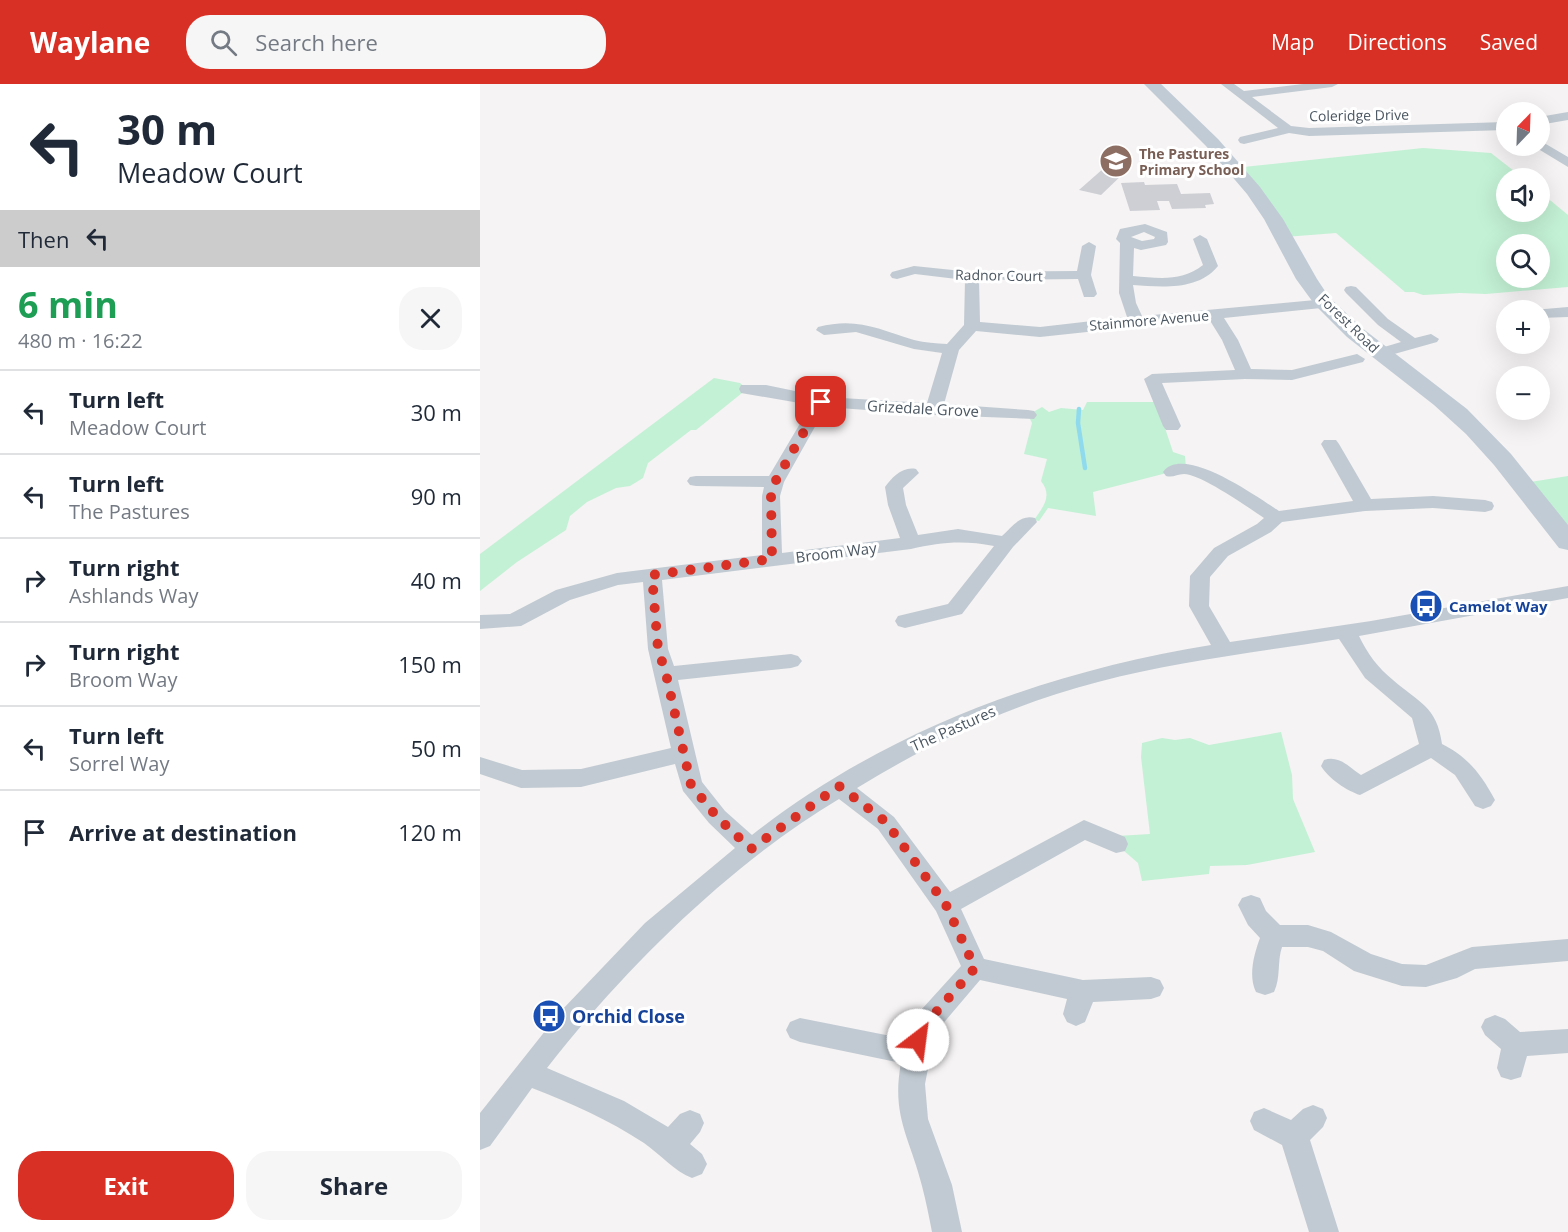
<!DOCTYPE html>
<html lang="en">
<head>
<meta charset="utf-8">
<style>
	body { margin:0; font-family:"Open Sans",sans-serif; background:#f6f6f7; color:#1f2937; height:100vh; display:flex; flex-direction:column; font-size:22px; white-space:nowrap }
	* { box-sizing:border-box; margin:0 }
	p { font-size:20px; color:#747a83 }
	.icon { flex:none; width:33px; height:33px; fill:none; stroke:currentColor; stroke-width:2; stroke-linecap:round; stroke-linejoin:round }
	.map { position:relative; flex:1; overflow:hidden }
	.details { display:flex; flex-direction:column; background:#fff; width:480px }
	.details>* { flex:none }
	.guide { background:#fff; color:#1f2937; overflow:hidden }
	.needle { width:39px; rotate:23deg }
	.fabs { position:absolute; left:1016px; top:18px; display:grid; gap:12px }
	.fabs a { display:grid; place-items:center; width:54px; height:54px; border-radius:50%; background:#fff; box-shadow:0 6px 24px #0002; font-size:30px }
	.pin { position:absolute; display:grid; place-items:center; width:51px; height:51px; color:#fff; margin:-26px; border-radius:12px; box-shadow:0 3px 9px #0006 }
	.me { position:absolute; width:66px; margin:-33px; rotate:30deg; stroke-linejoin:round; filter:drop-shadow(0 0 4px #0008) }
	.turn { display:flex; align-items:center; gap:21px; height:126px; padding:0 18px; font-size:27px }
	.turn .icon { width:78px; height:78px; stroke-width:2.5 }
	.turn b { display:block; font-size:42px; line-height:51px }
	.then { display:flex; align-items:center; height:57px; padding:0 18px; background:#0003; gap:12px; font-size:22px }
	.round { display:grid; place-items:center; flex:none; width:63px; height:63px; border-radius:24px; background:#f6f6f7 }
	.headline { display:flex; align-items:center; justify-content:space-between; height:102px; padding:0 18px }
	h1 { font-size:36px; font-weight:700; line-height:45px; color:#1e9e55 }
	.button { display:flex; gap:12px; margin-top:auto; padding:12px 18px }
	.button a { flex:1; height:69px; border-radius:24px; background:#d93025; color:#fff; font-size:24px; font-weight:700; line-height:69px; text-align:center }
	.button a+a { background:#f6f6f7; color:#1f2937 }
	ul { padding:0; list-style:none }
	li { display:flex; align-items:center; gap:18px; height:84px; padding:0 18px; border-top:2px solid #e0e1e3 }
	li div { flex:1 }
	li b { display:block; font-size:22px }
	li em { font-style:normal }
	header { display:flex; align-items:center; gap:36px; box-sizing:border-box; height:84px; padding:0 30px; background:#d93025; color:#fff }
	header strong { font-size:28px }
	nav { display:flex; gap:33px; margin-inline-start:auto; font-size:21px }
	.search { width:420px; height:54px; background:#f6f6f7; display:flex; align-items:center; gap:15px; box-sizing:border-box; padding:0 21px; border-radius:24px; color:#747a83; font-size:22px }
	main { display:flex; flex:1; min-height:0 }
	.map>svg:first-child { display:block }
	.green { fill:#c3f1d5; fill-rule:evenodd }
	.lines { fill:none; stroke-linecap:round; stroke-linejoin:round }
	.stream { stroke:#90daee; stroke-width:4.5 }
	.building { fill:#cdcfd5 }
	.street { fill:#c1cad2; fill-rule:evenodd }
	.secondary { fill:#c1cbd6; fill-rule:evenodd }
	.route { stroke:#d93025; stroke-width:10; stroke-dasharray:0 18 }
	.labels { text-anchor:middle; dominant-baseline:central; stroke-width:6; stroke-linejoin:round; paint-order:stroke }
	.far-street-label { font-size:14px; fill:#4a5661; stroke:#fff }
	.far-education-label { font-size:14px; font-weight:bold; fill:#785e54; stroke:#fff; text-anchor:start }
	.street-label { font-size:15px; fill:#4a5661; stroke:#fff }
	.transit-label { font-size:15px; font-weight:bold; fill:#164399; stroke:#fff; text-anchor:start }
	.near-transit-label { font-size:18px; font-weight:bold; fill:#164399; stroke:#fff; text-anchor:start }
</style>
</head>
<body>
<header>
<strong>Waylane</strong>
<div class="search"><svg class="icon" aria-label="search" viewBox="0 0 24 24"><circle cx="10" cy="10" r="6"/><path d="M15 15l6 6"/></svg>Search here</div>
<nav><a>Map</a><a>Directions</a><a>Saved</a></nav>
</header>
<main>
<section class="details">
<div class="guide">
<div class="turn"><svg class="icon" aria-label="left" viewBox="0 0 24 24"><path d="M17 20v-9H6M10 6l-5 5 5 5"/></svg><div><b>30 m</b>Meadow Court</div></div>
<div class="then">Then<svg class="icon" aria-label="left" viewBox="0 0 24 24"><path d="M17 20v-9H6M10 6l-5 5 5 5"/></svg></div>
</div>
<div class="headline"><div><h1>6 min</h1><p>480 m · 16:22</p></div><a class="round"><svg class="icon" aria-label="close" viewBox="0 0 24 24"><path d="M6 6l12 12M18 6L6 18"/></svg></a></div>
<ul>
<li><svg class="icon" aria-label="left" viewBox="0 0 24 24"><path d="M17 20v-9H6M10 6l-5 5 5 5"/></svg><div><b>Turn left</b><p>Meadow Court</p></div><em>30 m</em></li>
<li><svg class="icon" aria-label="left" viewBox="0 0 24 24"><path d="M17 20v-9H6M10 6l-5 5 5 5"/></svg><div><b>Turn left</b><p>The Pastures</p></div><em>90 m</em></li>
<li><svg class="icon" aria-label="right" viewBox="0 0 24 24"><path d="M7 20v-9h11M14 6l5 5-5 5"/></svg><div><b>Turn right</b><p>Ashlands Way</p></div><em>40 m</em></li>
<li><svg class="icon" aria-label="right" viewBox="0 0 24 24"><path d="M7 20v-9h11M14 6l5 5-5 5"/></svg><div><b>Turn right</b><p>Broom Way</p></div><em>150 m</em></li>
<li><svg class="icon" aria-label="left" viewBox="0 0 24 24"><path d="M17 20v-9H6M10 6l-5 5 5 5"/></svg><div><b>Turn left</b><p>Sorrel Way</p></div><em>50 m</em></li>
<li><svg class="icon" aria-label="arrive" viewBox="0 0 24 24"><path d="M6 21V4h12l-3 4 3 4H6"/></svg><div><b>Arrive at destination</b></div><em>120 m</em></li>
</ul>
<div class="button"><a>Exit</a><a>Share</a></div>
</section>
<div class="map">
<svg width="1088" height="1148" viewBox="0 0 1088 1148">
	<rect width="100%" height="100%" fill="#f5f3f3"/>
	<g class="green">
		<path d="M943 64 1011 69 1043 94H1026V128H1059V107L1088 131V203L1006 210 980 209 943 211 934 208H925L856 149 805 153 754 84ZM1026 160H1059V194H1026Z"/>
		<polygon points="234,294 260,299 267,305 216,346 211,346 168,379 163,394 150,402 136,404 107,418 90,432 86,446 37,478 0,507 0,470"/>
		<path d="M607 318H680L685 344 693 368 705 372 706 384 613 408 616 432 568 424 559 437 554 436C563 423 573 412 561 397L567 375 544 370 552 339 548 331 562 323 569 328 581 324 603 326Z"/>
		<polygon points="1088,392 1088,457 1044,399"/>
		<polygon points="801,648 812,691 813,715 835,768 767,781 730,782 729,790 662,797 658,779 636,760 637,752 670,750 661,673 662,659 682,654 695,656 710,654 729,661"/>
	</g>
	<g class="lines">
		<polyline class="stream" points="599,325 598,339 605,384"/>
	</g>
	<g class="building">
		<polygon points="696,81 698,85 701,85 700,82 711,82 715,89 684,90 680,82"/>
		<polygon points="624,84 645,88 621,111 599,106"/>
		<polygon points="664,98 665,101 697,100 701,110 730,109 734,120 725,121 726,124 692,125 689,117 677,117 680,126 650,127 641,99"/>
	</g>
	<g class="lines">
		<g class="street">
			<polygon points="741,0 754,0 764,7 823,0 858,0 852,3 772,13 811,42 829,44 1026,38 1026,46 829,52 809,49 764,60 760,59 758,56 760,53 798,44"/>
			<polygon points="1088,28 1088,36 1059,41 1059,33"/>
			<polygon points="1059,56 1088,73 1088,83 1055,63 1059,62"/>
			<path d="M665 140 687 148 688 158 686 161 661 166 654 164 653 192C678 194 702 198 723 181L713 155 720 151 727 155 738 182C718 207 681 203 653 201L656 219 662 232 846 215 854 220 851 223 744 234 758 256 771 285 812 286 877 270 885 275 883 278 812 296 765 295 682 299 701 342 698 346H686L683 342 664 295 672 290 755 286 742 256 729 235 560 253 496 247 479 266 464 320 548 326 554 327 557 331 554 335 454 331 346 323 304 398 300 412 302 469 420 454 408 421 405 403C412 393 423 382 436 385L439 389 423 404 426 421 438 451 478 445 522 452C532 443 540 430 555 434L557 438 533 463 482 530 425 544 418 542 415 537 418 532 468 520 514 462C484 456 460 458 431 465L182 496 188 565 194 582 311 570 318 572 322 577 318 582 311 584 198 596 222 698 245 727 272 751C404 647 565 588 731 561L709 522 710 492 734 464 777 440 784 434C769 424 721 390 704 390 697 390 693 394 686 392L683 388C703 359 779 414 799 427L873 417 841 360 844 356H856L859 360 891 415 953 412 1005 416 1012 418 1014 422 1012 426 1005 428 953 424 885 427 802 438 791 448 748 472 730 493 729 522 750 558 891 537 1088 502V514L879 552C887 569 898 584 913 596 938 618 957 622 962 660 988 673 1001 690 1015 716L1011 722 1003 725 995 722 975 691 951 674 880 711C867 707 848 694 841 682L844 676C859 671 869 683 881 691L939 660 932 634 885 594 859 555C779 568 697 577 618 598 532 620 452 658 377 704L414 733 470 808 604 736 645 753 648 760 645 767 636 769 605 756 481 825 504 875 603 896 671 893 680 896 684 904 680 912 671 915 613 918 605 938 596 942 587 938 583 930 587 915 500 896 455 949 445 1000 448 1035 472 1101 482 1148H452C449 1133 446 1117 442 1102 430 1054 411 1032 421 979L320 958 310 954 306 946 310 938 320 934 426 955 432 936 481 882 456 827 398 745 359 715C251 779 144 885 67 984L144 1017 188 1043 200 1030 210 1026 220 1030 224 1039 220 1048 210 1060 222 1070 227 1080 222 1090 212 1094C194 1087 180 1070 164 1059 129 1036 91 1019 52 1004L10 1062 0 1066V1029L81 927 165 839 255 764 229 739 203 707 195 680 101 703 41 704 0 690V673L42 686 101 685 191 664 168 565 163 498 138 501 90 516 41 542 0 545V531L30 530 76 506 137 489 282 471V412L284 403 216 402 210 401 207 397 210 393 216 392H289L331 321 261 309 259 305 261 301H286L344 313 447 319 462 269 434 265 376 248 344 251 336 246 338 243C377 233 398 245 434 256 445 259 456 259 467 260L484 241 485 196 435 190 417 195 412 194 410 191 412 188 434 182 492 188 597 187 602 162 609 158 616 162 611 191 617 210 614 213H604L598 195 499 196 500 238 560 243 647 233 639 209 640 159 636 155 640 145ZM664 148 675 153 674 155 662 157 651 153Z"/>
			<polygon points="871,202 876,203 908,235 935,254 951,250 959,255 957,258 900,274 894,272 892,269 894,266 921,258 898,241 866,209 864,206 866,203"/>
			<polygon points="1088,223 1088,233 1059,234 1059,226 1053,226"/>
			<path d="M771 811 780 814 786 827 800 841H828L851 848 891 870 922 880 946 881 992 863 1088 855V877L995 885 977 894 946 903 922 902 874 887 843 867 828 863H802C797 877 801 894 794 908L785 911 776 908C768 892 774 870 780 854L768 841 758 821 762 814Z"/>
			<polygon points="1015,931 1025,935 1040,948 1088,945 1088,969 1047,972 1041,993 1031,996 1021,993 1017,984 1021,965 1005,951 1001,943 1005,935"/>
			<polygon points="833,1021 843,1025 847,1034 843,1043 830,1056 859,1148 829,1148 802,1061 774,1046 770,1037 774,1028 784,1024 811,1036 823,1025"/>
		</g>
		<polygon class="secondary" points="664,0 681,0 738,55 780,103 803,135 837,195 849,213 882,244 987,325 1031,370 1088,441 1088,466 1079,464 1014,381 986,350 954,321 867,253 835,221 816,195 784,135 767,110 726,62"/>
	</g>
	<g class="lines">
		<polyline class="route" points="341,318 295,398 291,412 292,475 172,491 178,565 186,590 211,701 237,733 271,765 359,702 406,738 466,821 495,884 442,944 438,956"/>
	</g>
	<defs>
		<g id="school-disc" transform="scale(1.725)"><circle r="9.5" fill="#8d6e63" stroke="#fff"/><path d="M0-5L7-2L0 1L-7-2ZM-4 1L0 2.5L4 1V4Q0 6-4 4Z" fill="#fff"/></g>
		<g id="bus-disc" transform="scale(1.725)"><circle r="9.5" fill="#1a4fb4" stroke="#fff"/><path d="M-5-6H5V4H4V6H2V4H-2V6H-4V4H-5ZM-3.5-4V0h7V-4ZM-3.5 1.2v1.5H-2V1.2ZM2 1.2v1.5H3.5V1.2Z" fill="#fff"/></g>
	</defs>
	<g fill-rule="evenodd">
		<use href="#school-disc" x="636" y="77"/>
		<use href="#bus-disc" x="946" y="522"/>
		<use href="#bus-disc" x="69" y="932"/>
	</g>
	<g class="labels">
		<g class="far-street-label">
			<text transform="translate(879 31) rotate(-1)">Coleridge Drive</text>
			<text transform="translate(519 191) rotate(1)">Radnor Court</text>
			<text transform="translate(669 236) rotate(-5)">Stainmore Avenue</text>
			<text transform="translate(869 239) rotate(44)">Forest Road</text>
		</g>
		<g class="far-education-label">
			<text x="659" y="69">The Pastures<tspan x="659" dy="16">Primary School</tspan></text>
		</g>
		<g class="street-label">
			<text transform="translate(443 324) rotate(3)">Grizedale Grove</text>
			<text transform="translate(356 468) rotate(-7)">Broom Way</text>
			<text transform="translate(473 644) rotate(-24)">The Pastures</text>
		</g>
		<g class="transit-label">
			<text x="969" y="522">Camelot Way</text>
		</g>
		<g class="near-transit-label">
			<text x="92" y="932">Orchid Close</text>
		</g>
	</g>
</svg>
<div class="fabs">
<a><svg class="needle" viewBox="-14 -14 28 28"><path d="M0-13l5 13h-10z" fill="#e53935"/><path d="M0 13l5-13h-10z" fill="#747a83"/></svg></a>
<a><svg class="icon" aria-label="sound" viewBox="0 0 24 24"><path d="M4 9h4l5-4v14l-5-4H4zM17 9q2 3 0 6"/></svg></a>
<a><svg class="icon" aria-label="search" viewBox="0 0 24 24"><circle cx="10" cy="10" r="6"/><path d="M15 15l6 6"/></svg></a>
<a>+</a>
<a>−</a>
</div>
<div class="pin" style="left:341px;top:318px;background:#d93025"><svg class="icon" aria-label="arrive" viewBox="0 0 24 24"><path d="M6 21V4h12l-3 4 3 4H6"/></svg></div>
<svg class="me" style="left:438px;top:956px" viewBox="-20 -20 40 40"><circle r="19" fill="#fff"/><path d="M0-13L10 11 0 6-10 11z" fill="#d93025"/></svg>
</div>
</main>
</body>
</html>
